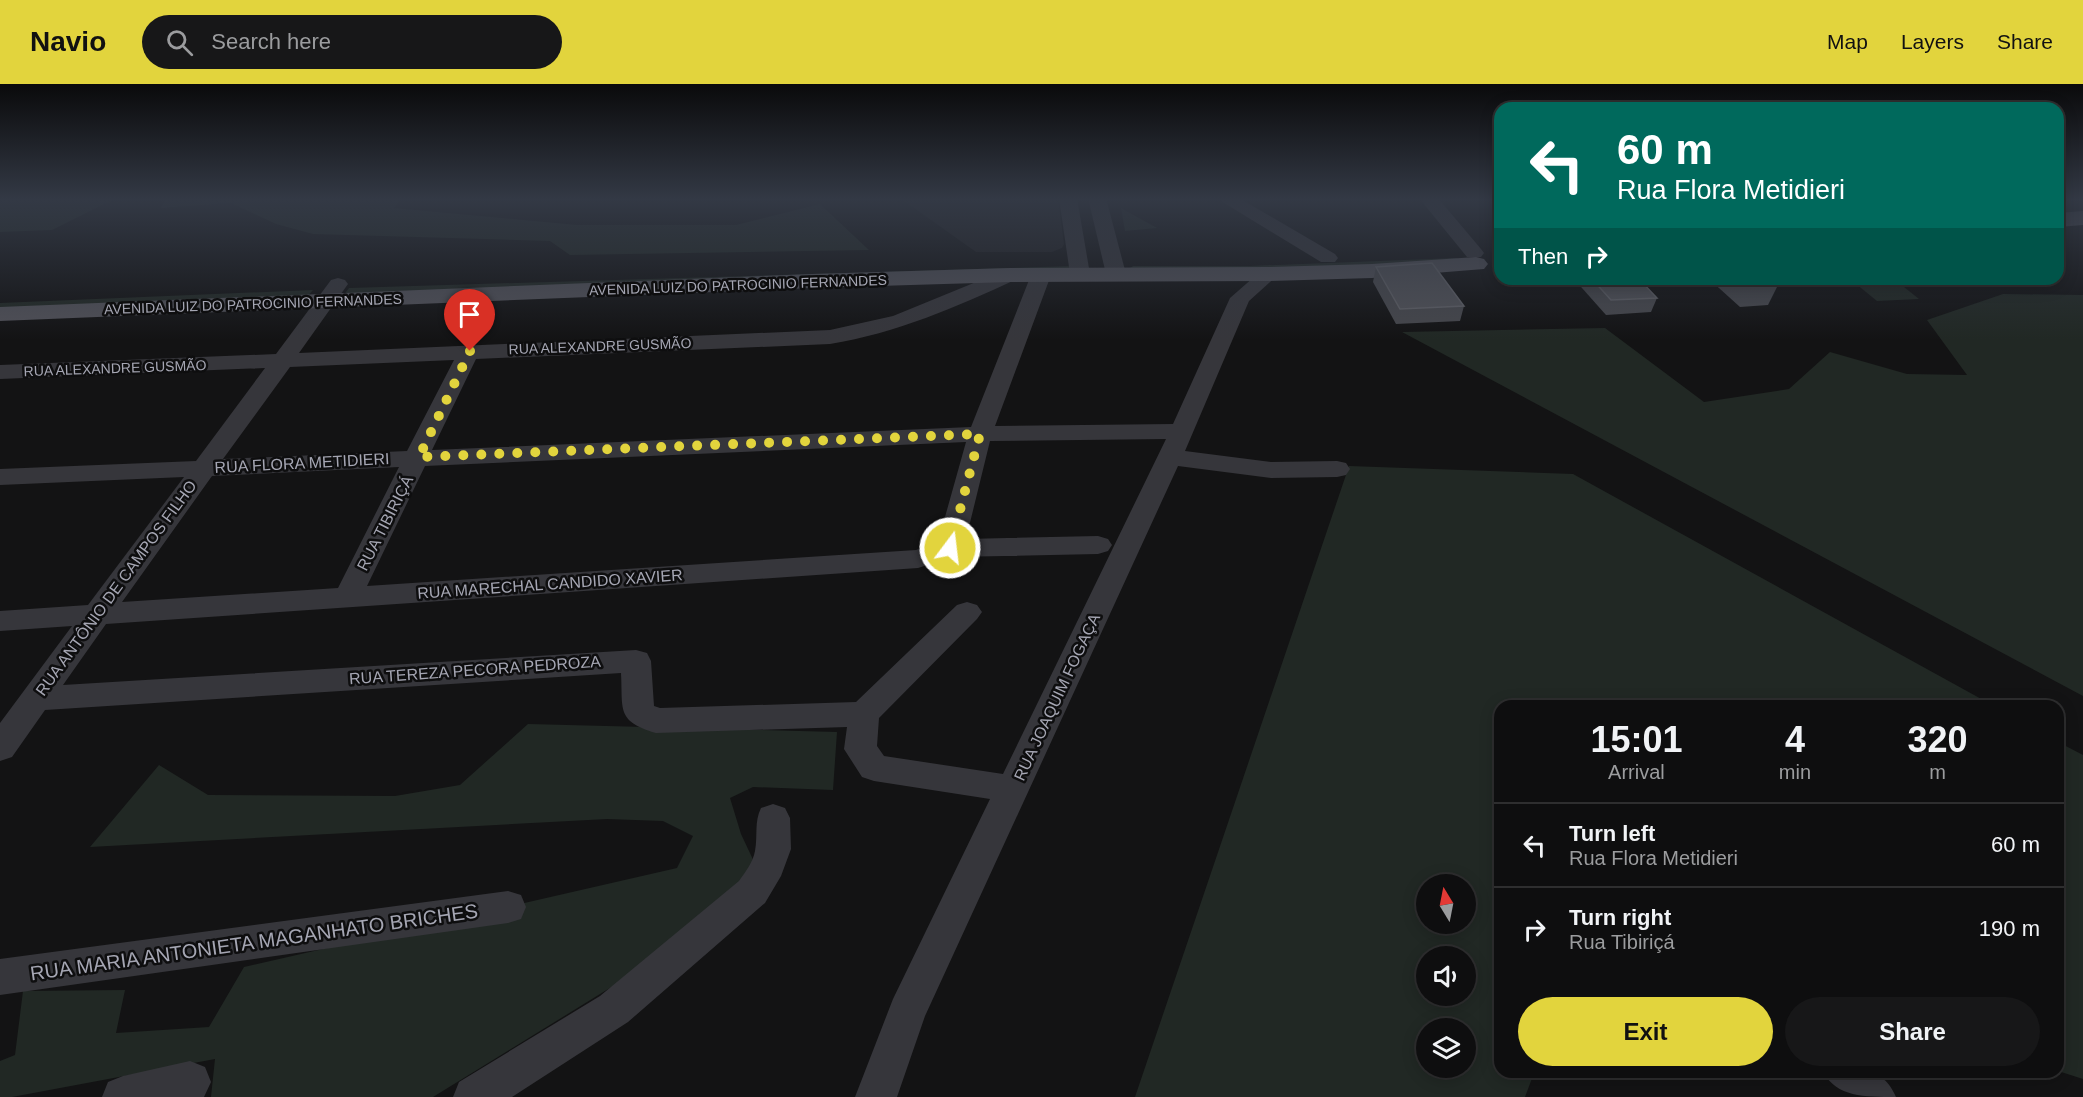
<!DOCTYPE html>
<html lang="en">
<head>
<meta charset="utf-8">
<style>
	body { margin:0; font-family:Helvetica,sans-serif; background:#171718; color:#f1f3f6; height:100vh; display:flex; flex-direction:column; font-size:22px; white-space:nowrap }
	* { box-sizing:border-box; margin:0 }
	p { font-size:20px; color:#9b9c9e }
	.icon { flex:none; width:33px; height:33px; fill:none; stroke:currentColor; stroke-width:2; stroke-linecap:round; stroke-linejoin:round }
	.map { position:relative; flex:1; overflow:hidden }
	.sheet { position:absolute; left:1494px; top:616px; width:570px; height:378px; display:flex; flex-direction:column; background:#0e0e0f; border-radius:18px; box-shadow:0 3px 15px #0003,0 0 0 2px #2e2e2f }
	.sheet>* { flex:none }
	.banner { position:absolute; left:1494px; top:18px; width:570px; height:183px; border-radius:18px; box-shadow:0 3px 15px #0003,0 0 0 2px #2e2e2f; background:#00695c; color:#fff; overflow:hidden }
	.needle { width:39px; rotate:350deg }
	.fabs { position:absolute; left:1416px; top:790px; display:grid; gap:12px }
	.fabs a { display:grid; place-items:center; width:60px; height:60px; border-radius:50%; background:#0e0e0f; box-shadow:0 3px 15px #0003,0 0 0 2px #2e2e2f; font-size:30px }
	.pin { position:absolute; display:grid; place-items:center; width:51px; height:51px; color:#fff; margin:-62px -26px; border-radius:50% 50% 50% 0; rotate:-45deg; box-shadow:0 0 6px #0007 }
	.pin .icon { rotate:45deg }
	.me { position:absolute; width:66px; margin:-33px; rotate:15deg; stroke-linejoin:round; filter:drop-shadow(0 0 4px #0008) }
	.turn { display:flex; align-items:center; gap:21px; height:126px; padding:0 24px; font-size:27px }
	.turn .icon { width:78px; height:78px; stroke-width:2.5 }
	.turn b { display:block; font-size:42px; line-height:51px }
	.then { display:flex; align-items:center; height:57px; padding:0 24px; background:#0003; gap:12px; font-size:22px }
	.eta { display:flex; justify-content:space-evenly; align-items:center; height:102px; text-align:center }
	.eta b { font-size:36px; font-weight:600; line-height:42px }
	.cta { display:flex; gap:12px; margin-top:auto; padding:12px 24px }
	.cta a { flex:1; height:69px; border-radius:36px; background:#e2d43d; color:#111; font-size:24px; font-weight:600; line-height:69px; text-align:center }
	.cta a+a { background:#171718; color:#f1f3f6 }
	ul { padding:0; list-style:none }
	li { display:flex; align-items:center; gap:18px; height:84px; padding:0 24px; border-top:2px solid #2e2e2f }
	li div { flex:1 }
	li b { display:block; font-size:22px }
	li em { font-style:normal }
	header { display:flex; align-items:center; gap:36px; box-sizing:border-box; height:84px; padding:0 30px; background:#e2d43d; color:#111 }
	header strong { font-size:28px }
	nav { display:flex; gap:33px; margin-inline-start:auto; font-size:21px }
	.search { width:420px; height:54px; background:#171718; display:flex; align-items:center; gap:15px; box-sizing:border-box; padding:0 21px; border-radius:33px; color:#9b9c9e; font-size:22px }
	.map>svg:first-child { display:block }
	.built { fill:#1f1f21 }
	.green { fill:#212824; fill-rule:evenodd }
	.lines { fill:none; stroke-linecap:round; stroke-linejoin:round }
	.minor { fill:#36363b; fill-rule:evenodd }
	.major { fill:#505057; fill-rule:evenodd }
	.wall { fill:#46474c }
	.building { fill:#505157; stroke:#5e5f65; stroke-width:1.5 }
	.route { stroke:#e2d43d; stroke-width:10; stroke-dasharray:0 18 }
	.labels { text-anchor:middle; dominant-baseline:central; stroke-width:5; stroke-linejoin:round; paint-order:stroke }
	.far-street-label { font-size:14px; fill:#a5a6b3; stroke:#0e0e0f }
	.street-label { font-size:16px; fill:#a5a6b3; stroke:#0e0e0f }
	.near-street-label { font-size:20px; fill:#a5a6b3; stroke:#0e0e0f }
</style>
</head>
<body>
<header>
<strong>Navio</strong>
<div class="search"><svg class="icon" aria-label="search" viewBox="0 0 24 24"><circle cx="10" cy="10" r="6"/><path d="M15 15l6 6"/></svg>Search here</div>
<nav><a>Map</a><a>Layers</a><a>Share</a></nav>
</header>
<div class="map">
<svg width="2083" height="1013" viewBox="0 0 2083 1013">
	<rect width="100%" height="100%" fill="#131314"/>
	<polygon class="built" points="900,114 1058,114 1064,160 1062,164 1052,168 976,168"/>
	<g class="green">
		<polygon points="0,114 116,114 52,146 0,148"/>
		<polygon points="166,114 401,114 394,124 577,141 736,141 820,120 869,166 570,171 550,157 313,150 276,140 231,119 161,124"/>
		<polygon points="1121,124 1157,144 1125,147"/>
		<polygon points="1455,174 1459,175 1364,183 1129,185 1133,182 1249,182"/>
		<polygon points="1074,182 1075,188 343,212 349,204"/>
		<polygon points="1850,195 1894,195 1919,215 1877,217"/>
		<polygon points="313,206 306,214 0,227 0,219"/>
		<polygon points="2003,210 2083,211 2083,612 1402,248 1605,244 1704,318 1789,305 1830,268 1907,290 1967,291 1927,236"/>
		<path d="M1349 382 1573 390 1994 622H1500V988L1534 989 1525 1013H1135ZM1426 801H1466V840H1426ZM1426 873H1466V912H1426ZM1426 945H1466V984H1426Z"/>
		<polygon points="528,640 837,648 833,706 753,703 730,714 741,750 756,782 724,816 626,894 433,1013 211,1013 215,975 12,1013 0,1013 0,977 15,971 23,907 125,906 116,949 209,943 244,883 677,784 693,752 663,737 607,735 90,763 159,681 208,711 395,712 460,701"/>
		<polygon points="2058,658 2083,671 2083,995 2058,987"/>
	</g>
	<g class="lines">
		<g class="minor">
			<polygon points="1059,114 1077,114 1090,190 1087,194 1073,194 1070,190"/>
			<polygon points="1088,114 1106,114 1126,190 1123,194 1109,194 1106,190"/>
			<polygon points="1216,114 1239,114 1335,170 1338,174 1335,178 1321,178"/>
			<polygon points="1419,114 1438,114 1481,165 1484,169 1481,173 1467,173"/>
			<path d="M1269 184 1276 186 1279 190 1249 217 1185 367 1271 378 1337 377 1346 379 1350 385 1346 391 1337 393 1271 394 1178 382 925 932 897 1013H855L893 915 990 715 874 697 862 693 844 665 847 643 656 649C616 637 623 626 621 589L45 626 12 673 0 677V639L72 542 0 547V527L88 521 184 393 0 401V385L196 377 265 284 0 295V281L276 270 331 196 338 194 345 196 348 200 299 269 830 246 893 232 1003 187H1017L1020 191 1017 195C956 223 897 249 830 260L476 275 432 366 971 343 1031 191 1034 187H1048L1051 191 995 342 1173 340 1230 214 1262 186ZM454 276 407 367 223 375 290 283ZM1166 355 1003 690 884 672 877 662 879 634 977 535 982 528 977 521 967 518 957 521 856 618 660 624 654 622 651 577 647 569 636 566 63 601 106 540 918 484 952 473 1098 470 1108 467 1112 461 1108 455 1098 452 966 455 990 357ZM966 358 938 458 916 466 367 502 425 382ZM399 383 338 504 122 518 212 392Z"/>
			<path d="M773 720 785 724 790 734 791 765 781 792 765 819 628 938 512 1013H453L459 998 600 912 739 797C746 787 753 778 755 767 758 751 754 738 761 724Z"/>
			<polygon points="508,807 521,811 526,823 521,835 508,839 0,911 0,875"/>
			<polygon points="190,977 205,983 211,998 204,1013 102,1013 108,998 123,992"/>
			<path d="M1823 988C1855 988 1881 978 1896 1013 1864 1013 1837 1013 1823 988Z"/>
		</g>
		<g class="major">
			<polygon points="2083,127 2083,141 2058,143 2058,129"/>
			<polygon points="1476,173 1484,175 1488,180 1484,185 1372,194 1269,197 1010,198 812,204 0,237 0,223 812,190 1010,184 1269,183 1372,180"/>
		</g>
	</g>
	<g class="wall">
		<polygon points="1376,183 1464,222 1460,237 1396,240 1373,198"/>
		<polygon points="1574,195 1639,195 1657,214 1651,228 1606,231"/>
		<polygon points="1709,195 1781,195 1768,221 1740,223"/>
	</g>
	<g class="building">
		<polygon points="1432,179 1464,222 1400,225 1376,183"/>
		<polygon points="1592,195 1639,195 1657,214 1611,216"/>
		<polygon points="1751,195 1773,195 1753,196"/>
	</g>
	<linearGradient id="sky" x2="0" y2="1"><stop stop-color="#0a0a0b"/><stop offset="0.45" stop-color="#333945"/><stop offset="1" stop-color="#333945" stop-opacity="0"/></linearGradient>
	<rect width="2083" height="256" fill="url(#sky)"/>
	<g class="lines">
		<polyline class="route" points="470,267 419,373 980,350 950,464"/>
	</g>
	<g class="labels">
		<g class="far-street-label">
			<text transform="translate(738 201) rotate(-2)">AVENIDA LUIZ DO PATROCINIO FERNANDES</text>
			<text transform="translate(253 220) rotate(-2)">AVENIDA LUIZ DO PATROCINIO FERNANDES</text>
			<text transform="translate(600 262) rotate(-2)">RUA ALEXANDRE GUSMÃO</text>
			<text transform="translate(115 284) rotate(-2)">RUA ALEXANDRE GUSMÃO</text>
		</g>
		<g class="street-label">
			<text transform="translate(302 379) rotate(-3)">RUA FLORA METIDIERI</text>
			<text transform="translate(385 439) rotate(-63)">RUA TIBIRIÇÁ</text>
			<text transform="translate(550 500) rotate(-4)">RUA MARECHAL CANDIDO XAVIER</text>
			<text transform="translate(116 504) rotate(-54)">RUA ANTÔNIO DE CAMPOS FILHO</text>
			<text transform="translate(475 586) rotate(-4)">RUA TEREZA PECORA PEDROZA</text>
			<text transform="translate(1057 613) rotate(-65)">RUA JOAQUIM FOGAÇA</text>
		</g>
		<g class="near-street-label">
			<text transform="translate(254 858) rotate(-8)">RUA MARIA ANTONIETA MAGANHATO BRICHES</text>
		</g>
	</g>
</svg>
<div class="fabs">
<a><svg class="needle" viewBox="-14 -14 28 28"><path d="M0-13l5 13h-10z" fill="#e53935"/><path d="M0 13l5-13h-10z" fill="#9b9c9e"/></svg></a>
<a><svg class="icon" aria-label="sound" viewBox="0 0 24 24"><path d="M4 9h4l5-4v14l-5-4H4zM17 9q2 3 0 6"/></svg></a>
<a><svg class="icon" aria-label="layers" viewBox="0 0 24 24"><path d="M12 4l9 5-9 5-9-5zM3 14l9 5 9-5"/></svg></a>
</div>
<div class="pin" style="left:470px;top:267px;background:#d93025"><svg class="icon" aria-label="arrive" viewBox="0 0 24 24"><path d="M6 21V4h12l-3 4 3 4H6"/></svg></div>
<svg class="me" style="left:950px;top:464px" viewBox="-20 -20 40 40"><circle r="17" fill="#e2d43d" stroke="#fff" stroke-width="3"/><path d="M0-11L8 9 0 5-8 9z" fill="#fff"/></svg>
<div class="banner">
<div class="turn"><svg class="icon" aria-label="left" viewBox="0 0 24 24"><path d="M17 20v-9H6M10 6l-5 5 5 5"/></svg><div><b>60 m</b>Rua Flora Metidieri</div></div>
<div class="then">Then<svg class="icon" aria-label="right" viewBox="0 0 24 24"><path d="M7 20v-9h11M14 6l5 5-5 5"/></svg></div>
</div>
<section class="sheet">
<div class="eta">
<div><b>15:01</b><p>Arrival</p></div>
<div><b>4</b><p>min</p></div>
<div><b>320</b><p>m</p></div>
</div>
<ul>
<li><svg class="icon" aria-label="left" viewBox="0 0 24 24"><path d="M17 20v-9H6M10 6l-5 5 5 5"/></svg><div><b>Turn left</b><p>Rua Flora Metidieri</p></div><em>60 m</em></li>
<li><svg class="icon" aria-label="right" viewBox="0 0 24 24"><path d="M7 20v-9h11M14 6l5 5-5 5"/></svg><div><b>Turn right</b><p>Rua Tibiriçá</p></div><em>190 m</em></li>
</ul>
<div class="cta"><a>Exit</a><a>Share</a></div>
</section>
</div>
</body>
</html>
